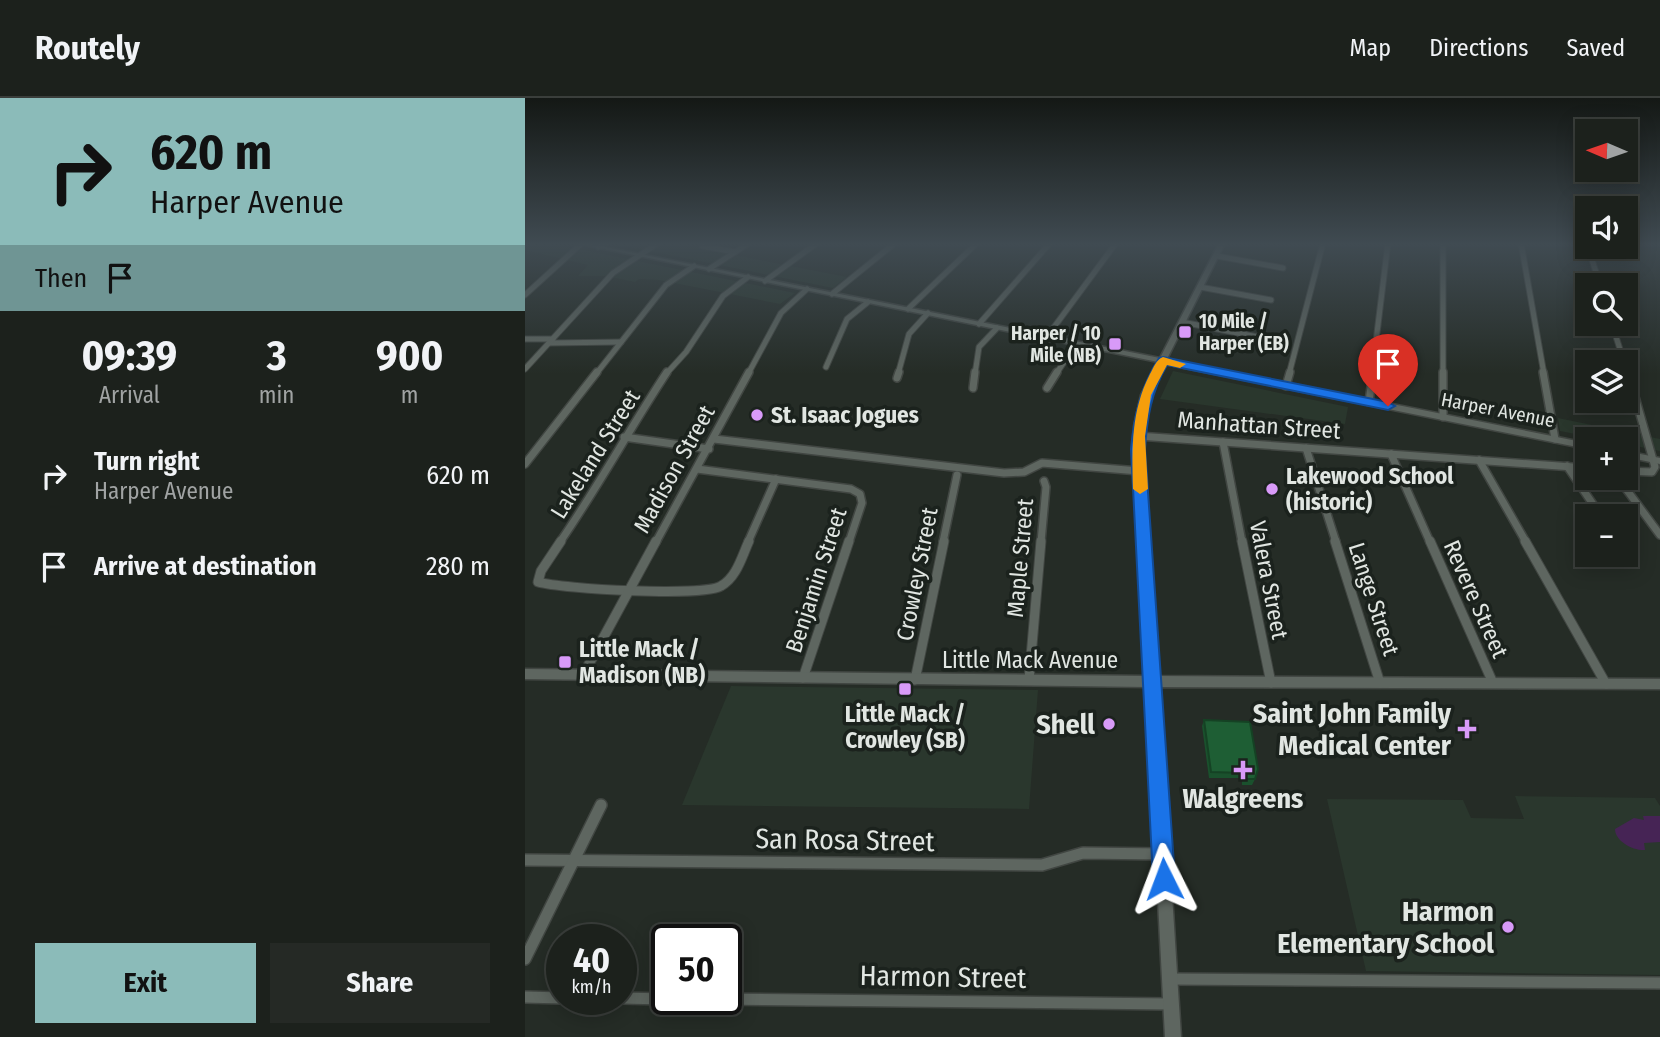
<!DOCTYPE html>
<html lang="en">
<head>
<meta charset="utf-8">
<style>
	body { margin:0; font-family:"Fira Sans Condensed",sans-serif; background:#252925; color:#f1f3f6; height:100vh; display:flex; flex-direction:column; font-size:26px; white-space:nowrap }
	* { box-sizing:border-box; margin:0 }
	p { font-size:23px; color:#a0a3a3 }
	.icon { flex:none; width:38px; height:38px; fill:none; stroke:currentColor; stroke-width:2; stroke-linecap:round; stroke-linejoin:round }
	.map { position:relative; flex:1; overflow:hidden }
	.details { display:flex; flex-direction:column; background:#1c211c; width:525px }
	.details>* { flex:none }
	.guide { background:#8bbbb9; color:#111; overflow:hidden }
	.needle { width:46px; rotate:272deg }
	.controls { position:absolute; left:1050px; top:21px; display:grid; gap:14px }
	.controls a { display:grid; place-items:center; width:63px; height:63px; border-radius:0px; background:#1c211c; box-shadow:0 4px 18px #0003,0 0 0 2px #3a3e3b; font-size:35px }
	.speed { position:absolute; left:21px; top:826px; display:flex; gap:14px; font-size:35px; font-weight:700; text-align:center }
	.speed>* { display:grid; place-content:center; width:91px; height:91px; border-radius:50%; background:#1c211c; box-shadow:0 4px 18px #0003,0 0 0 2px #3a3e3b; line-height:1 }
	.speed small { font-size:18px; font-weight:400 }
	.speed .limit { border:4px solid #111; border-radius:10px; background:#fff; color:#111 }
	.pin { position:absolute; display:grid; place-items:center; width:60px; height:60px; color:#fff; margin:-72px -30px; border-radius:50% 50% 50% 0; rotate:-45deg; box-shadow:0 0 7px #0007 }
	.pin .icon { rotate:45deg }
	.me { position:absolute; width:77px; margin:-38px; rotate:357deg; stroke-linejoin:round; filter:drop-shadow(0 0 5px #0008) }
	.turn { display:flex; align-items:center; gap:24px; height:147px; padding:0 35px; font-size:32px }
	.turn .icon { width:91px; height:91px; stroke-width:2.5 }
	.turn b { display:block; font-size:49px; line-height:60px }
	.then { display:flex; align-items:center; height:66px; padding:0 35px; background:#0003; gap:14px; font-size:26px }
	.eta { display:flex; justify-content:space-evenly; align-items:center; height:119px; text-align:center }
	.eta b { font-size:42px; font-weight:700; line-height:49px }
	.button { display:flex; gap:14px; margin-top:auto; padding:14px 35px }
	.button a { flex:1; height:80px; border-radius:0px; background:#8bbbb9; color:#111; font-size:28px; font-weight:700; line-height:80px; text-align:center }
	.button a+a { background:#252925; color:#f1f3f6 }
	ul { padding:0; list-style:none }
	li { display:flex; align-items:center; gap:21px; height:91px; padding:0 35px }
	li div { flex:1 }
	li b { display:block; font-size:26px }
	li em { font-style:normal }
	header { display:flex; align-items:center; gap:42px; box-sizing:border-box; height:98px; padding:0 35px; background:#1c211c; border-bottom:2px solid #3a3e3b }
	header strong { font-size:33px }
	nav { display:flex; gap:38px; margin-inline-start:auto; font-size:24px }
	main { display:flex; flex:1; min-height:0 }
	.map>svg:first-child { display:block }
	.built { fill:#2a372d }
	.green { fill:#462455 }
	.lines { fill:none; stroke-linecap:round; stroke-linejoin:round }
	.street-far3-casing { stroke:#414642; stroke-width:7 }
	.street-far2-casing { stroke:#414642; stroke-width:10 }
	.street-far1-casing { stroke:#414642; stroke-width:11 }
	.street-casing { stroke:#414642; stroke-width:14 }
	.secondary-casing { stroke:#414642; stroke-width:3 }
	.street-far3 { stroke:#5e6660; stroke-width:5 }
	.street-far2 { stroke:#5e6660; stroke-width:7 }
	.street-far1 { stroke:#5e6660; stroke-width:9 }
	.street { stroke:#5e6660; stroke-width:11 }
	.secondary { fill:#5e6660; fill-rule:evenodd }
	.wall { fill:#1a512d }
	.building { fill:#1e5e34; stroke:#154224; stroke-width:2 }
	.route { fill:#1a73e8; stroke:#114b97; stroke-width:2 }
	.slow { fill:#f59e0b }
	.poi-dot { fill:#d89af8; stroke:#1b221d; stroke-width:2.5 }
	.labels { text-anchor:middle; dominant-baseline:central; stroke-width:7; stroke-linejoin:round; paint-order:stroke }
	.far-poi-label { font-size:19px; font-weight:bold; fill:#e1e6e2; stroke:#1b221d; text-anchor:start }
	.far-street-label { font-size:19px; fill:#e1e6e2; stroke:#1b221d }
	.poi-label { font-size:23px; font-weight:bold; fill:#e1e6e2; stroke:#1b221d; text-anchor:start }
	.street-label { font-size:23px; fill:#e1e6e2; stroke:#1b221d }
	.near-poi-label { font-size:28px; font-weight:bold; fill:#e1e6e2; stroke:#1b221d; text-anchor:end }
	.near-street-label { font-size:28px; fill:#e1e6e2; stroke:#1b221d }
</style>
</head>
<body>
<header>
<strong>Routely</strong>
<nav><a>Map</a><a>Directions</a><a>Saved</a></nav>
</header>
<main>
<section class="details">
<div class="guide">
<div class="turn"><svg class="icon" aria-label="right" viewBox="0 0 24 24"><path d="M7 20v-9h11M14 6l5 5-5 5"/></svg><div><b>620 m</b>Harper Avenue</div></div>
<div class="then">Then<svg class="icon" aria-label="arrive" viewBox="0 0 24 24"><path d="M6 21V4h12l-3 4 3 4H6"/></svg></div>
</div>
<div class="eta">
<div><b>09:39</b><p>Arrival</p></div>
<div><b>3</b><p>min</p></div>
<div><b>900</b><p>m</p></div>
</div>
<ul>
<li><svg class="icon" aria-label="right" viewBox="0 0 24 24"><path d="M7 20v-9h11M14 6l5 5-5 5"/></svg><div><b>Turn right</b><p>Harper Avenue</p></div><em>620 m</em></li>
<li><svg class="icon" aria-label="arrive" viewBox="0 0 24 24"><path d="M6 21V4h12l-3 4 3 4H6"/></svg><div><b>Arrive at destination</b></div><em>280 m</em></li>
</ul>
<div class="button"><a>Exit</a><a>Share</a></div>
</section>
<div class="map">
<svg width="1135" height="939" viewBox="0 0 1135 939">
	<rect width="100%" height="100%" fill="#252c26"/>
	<g class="built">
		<polygon points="0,145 24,145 270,195 255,206 134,182 114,181 110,184 80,178 53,178 63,167 0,152"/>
		<polygon points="85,145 157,145 172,149 177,146 204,156 322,179 308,190"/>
		<polygon points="648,273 823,309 820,326 635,301"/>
		<polygon points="1033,320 1135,341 1135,353 1101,346 1101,341 1076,341 1035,333"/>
		<polygon points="206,588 513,592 504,711 157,707"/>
		<polygon points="990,698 1130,700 1135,708 1135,877 841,873 802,701 938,702 946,720 999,721"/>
	</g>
	<path class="green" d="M1118 718H1135V744L1119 745 1120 752C1108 753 1090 743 1090 731L1109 720 1119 722Z"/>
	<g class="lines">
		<g class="street-far3-casing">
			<g id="street-far3">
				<polyline points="918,145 918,276"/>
				<polyline points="996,145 1019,276"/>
				<polyline points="177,148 210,154"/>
				<polyline points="73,149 81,145"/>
				<polyline points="1063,149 1075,187"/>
				<polyline points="692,158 758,170"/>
				<polyline points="184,171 224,145"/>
				<polyline points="240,183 292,145"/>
				<polyline points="675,189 746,202"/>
				<polyline points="307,196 370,145"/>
				<polyline points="0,197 57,145"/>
				<polyline points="383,211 452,145"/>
				<polyline points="657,224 733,239"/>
				<polyline points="454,226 525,145"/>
				<polyline points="1087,226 1099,264"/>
				<polyline points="521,240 591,145"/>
				<polyline points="0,241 28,241"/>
				<polyline points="24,245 96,244"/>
				<polyline points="301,269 322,221 343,204"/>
				<polyline points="1101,269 1103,276"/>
				<polyline points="0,271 88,175 133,145"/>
				<polyline points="71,276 141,187 169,168"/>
				<polyline points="141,276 161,254 198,198 223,179"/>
				<polyline points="223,276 256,215 282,191"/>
				<polyline points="373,276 384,236 403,215"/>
				<polyline points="450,276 454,249 472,230"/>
				<polyline points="531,276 551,246"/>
				<polyline points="764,276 798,145"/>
				<polyline points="847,276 863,145"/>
			</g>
		</g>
		<g class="street-far2-casing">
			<g id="street-far2">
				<polyline points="918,274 918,319"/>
				<polyline points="1018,274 1030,341"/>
				<polyline points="372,280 374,274"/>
				<polyline points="761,288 765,274"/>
				<polyline points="448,290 450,274"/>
				<polyline points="522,290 532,274"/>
				<polyline points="844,304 848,274"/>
				<polyline points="613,338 1062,370"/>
				<polyline points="99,339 184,351"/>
				<polyline points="189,341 479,375 499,374 517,365 614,373"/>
				<polyline points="698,344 717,444"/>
				<polyline points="781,350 811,444"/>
				<polyline points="866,356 905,444"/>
				<polyline points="954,362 1001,444"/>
				<polyline points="0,366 72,274"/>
				<polyline points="1042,368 1076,418"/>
				<polyline points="172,371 326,391 335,396 337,405 324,444"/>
				<polyline points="1101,373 1127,374 1130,369 1103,274"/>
				<polyline points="1093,380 1135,437"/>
				<path d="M35 444C73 389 105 330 142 274"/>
				<polyline points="131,444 224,274"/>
				<polyline points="223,444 251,381"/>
				<polyline points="418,444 432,377"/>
				<polyline points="516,444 521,389 519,383"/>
			</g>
		</g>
		<g class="street-far1-casing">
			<g id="street-far1">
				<path d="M36 443 16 473 13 484C37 491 178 499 196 488 212 479 217 458 224 443"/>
				<polyline points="717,443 746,585"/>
				<polyline points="810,443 855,585"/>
				<polyline points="905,443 968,585"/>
				<polyline points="1000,443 1081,586"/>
				<polyline points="58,577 131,443"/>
				<polyline points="278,580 324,443"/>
				<polyline points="390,582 419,443"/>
				<polyline points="504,582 516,443"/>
			</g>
		</g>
		<g class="street-casing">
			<g id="street">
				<polyline points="0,762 517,767 558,755 638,756"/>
				<polyline points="0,861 76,707"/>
				<polyline points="645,881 1135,885"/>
				<polyline points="0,899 37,900"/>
				<polyline points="96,900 142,901"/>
				<polyline points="191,901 646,906"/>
			</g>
		</g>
		<g class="secondary-casing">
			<g id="secondary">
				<polygon points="50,145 60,145 635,260 694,145 700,145 642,261 1062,345 1062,351 640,266 624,297 617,328 633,578 1135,581 1135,591 634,589 656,939 640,939 622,589 0,581 0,571 621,578 609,328 616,297 633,264"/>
				<polygon points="1101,353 1135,360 1135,366 1101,359"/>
			</g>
		</g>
		<use href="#street-far3" class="street-far3"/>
		<use href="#street-far2" class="street-far2"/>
		<use href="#street-far1" class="street-far1"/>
		<use href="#street" class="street"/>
		<use href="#secondary" class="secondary"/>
	</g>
	<polygon class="wall" points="679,622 730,681 727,687 717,687 717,680 684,680 677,628"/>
	<polygon class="building" points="679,622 725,624 733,671 730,681 720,681 719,675 686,674"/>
	<linearGradient id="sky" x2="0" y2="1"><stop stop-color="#141815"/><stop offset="0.53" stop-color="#404b52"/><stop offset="1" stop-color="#404b52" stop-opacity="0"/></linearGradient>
	<rect width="1135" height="276" fill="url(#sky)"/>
	<path class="route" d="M638 259 863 304 870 308 863 312 642 267C626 294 622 320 620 351L650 781 647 789 639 792 631 789 628 781 606 351C609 317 616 289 634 260Z"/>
	<path class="slow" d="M638 259 661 266 655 270 642 267 626 297 620 338 623 391 615 396 608 391C607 349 606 313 625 276 629 269 631 262 638 259Z"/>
	<g class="poi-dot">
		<rect x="653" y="227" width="14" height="14" rx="3.5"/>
		<rect x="583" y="239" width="14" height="14" rx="3.5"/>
		<circle cx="232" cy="317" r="7"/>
		<circle cx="747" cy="391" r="7"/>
		<rect x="33" y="557" width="14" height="14" rx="3.5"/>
		<rect x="373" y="584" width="14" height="14" rx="3.5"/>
		<circle cx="584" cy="626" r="7"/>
		<path d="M938.5 620.5h7v7h7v7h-7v7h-7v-7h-7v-7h7z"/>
		<path d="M714.5 661.5h7v7h7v7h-7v7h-7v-7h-7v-7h7z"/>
		<circle cx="983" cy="829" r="7"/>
	</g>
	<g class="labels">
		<g class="far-poi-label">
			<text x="674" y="223">10 Mile /<tspan x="674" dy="22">Harper (EB)</tspan></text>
			<text x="576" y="235" text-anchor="end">Harper / 10<tspan x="576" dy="22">Mile (NB)</tspan></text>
		</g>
		<g class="far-street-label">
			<text transform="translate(973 312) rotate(11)">Harper Avenue</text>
		</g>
		<g class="poi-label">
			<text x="246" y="317">St. Isaac Jogues</text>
			<text x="761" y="378">Lakewood School<tspan x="761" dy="26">(historic)</tspan></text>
			<text x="54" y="551">Little Mack /<tspan x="54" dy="26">Madison (NB)</tspan></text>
			<text x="380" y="616" text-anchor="middle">Little Mack /<tspan x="380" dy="26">Crowley (SB)</tspan></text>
		</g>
		<g class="street-label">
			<text transform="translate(734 327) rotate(4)">Manhattan Street</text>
			<text transform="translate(70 356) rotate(-58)">Lakeland Street</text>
			<text transform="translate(149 371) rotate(-61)">Madison Street</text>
			<text transform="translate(495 460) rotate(-85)">Maple Street</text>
			<text transform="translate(392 476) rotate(-79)">Crowley Street</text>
			<text transform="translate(291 482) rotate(-72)">Benjamin Street</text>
			<text transform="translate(744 482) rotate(79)">Valera Street</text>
			<text transform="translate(849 501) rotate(72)">Lange Street</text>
			<text transform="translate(951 501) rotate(66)">Revere Street</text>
			<text x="505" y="562">Little Mack Avenue</text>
		</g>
		<g class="near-poi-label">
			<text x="926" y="615">Saint John Family<tspan x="926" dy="32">Medical Center</tspan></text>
			<text x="570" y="626">Shell</text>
			<text x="718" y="700" text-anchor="middle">Walgreens</text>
			<text x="969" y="813">Harmon<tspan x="969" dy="32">Elementary School</tspan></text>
		</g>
		<g class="near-street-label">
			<text transform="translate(320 742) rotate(1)">San Rosa Street</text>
			<text transform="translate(418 879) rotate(1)">Harmon Street</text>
		</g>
	</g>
</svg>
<div class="controls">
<a><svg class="needle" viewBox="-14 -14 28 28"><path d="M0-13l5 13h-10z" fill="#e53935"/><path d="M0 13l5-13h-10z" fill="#a0a3a3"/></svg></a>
<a><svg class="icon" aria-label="sound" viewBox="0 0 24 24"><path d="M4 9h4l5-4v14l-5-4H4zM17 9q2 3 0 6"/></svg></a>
<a><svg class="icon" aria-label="search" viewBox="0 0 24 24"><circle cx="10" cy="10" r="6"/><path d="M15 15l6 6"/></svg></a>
<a><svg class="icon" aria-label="layers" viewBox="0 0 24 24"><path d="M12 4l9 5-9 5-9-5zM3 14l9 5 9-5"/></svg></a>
<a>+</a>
<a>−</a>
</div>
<div class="speed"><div>40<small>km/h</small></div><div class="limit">50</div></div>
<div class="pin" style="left:863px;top:308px;background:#d93025"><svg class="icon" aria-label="arrive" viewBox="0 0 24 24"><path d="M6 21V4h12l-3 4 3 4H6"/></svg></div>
<svg class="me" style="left:639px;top:781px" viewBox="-20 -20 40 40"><path d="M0-17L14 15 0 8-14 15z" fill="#1a73e8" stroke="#fff" stroke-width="4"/></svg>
</div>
</main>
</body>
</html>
